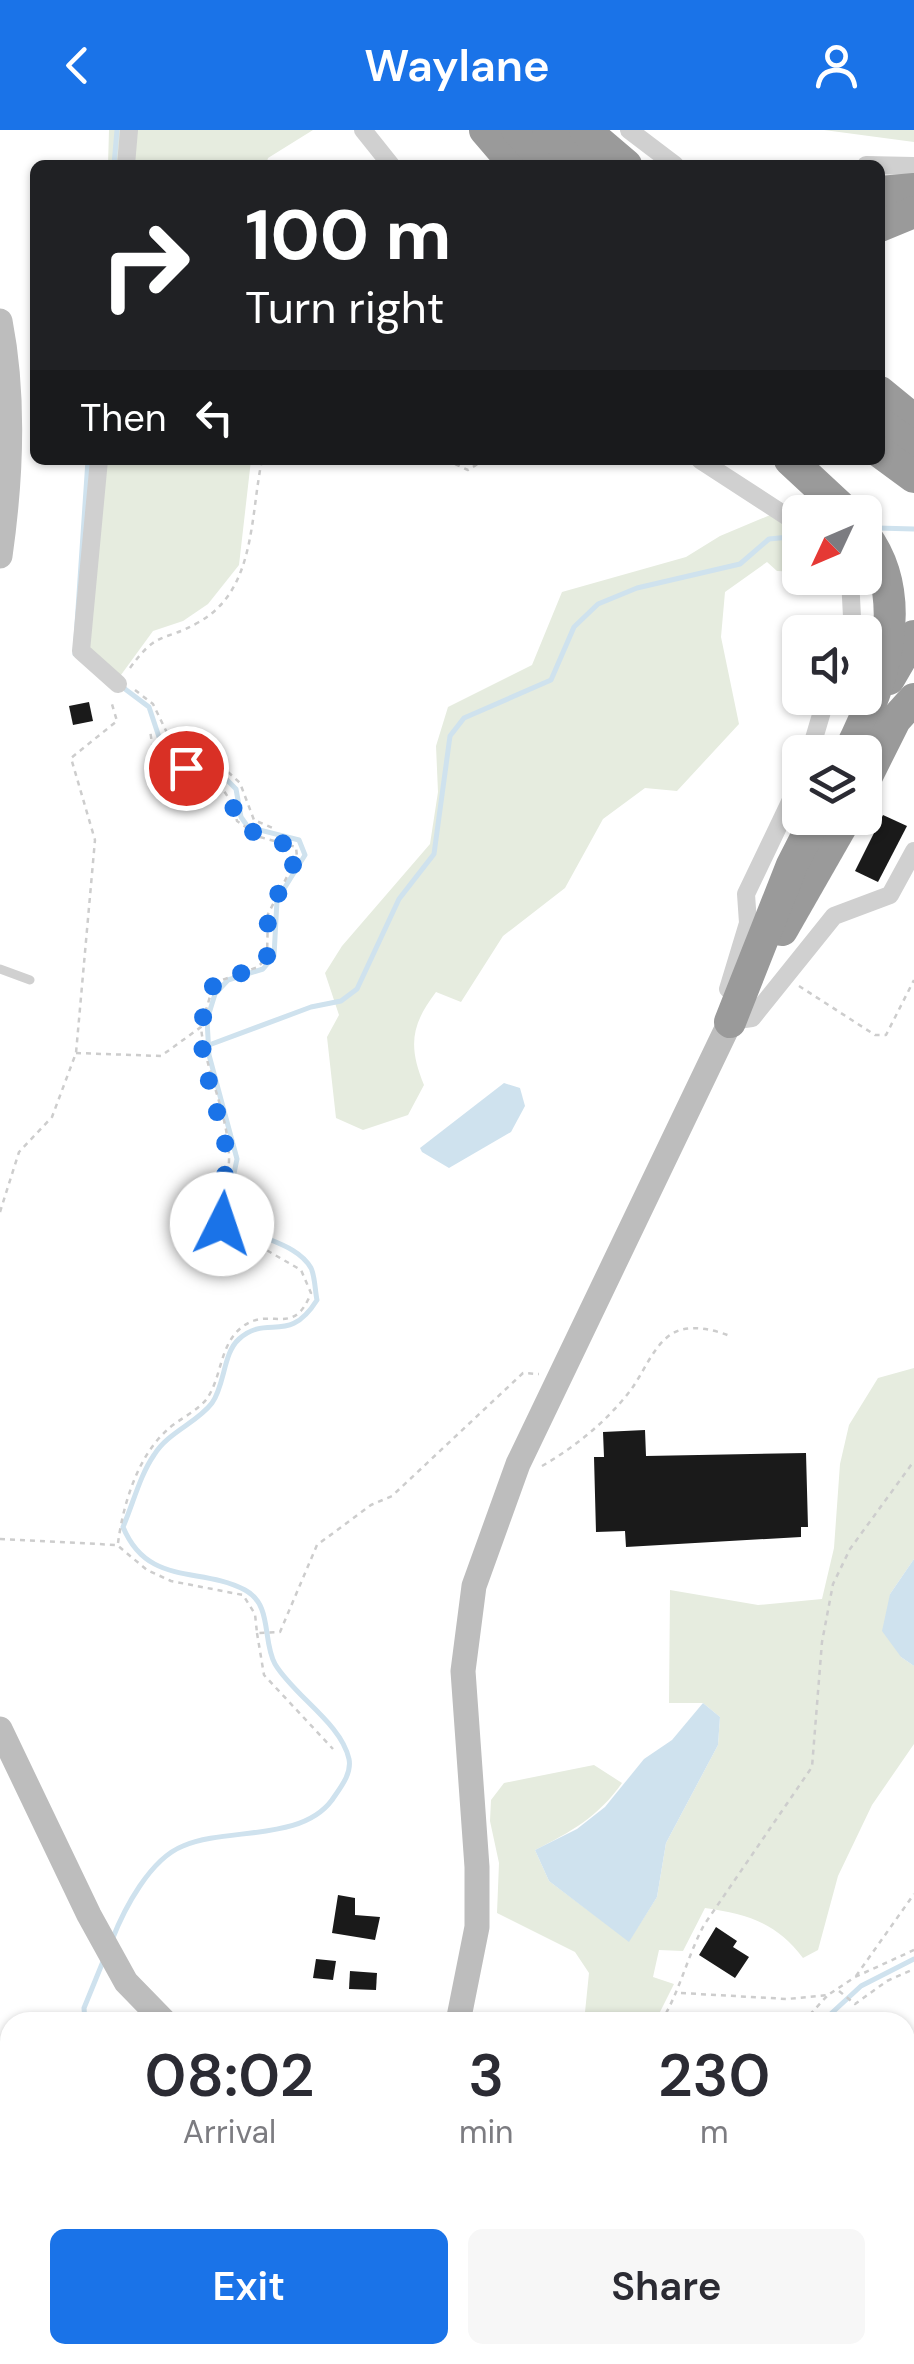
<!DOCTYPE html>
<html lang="en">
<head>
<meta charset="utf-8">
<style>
	body { margin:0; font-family:"DM Sans",sans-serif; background:#f7f7f7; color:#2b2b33; height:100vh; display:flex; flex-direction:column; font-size:38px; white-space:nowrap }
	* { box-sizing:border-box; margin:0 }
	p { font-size:32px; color:#7c7c81 }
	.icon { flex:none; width:55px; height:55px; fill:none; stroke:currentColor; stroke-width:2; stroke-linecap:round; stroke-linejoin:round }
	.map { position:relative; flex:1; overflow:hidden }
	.panel { position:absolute; left:0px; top:1882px; width:915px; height:352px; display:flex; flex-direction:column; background:#fff; border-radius:30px 30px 0 0; box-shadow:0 2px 8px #0004 }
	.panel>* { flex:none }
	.hud { position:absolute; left:30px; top:30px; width:855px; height:305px; border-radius:15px; box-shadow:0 2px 8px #0004; background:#202124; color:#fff; overflow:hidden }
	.needle { width:65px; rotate:226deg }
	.fabs { position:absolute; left:782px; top:365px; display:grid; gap:20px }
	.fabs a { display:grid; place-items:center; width:100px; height:100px; border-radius:15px; background:#fff; box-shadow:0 2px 8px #0004; font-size:50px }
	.pin { position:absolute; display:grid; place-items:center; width:85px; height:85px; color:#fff; margin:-42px; border:5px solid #fff; border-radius:50%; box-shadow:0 2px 10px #0007 }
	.me { position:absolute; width:110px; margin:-55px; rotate:4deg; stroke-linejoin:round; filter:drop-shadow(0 0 8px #0008) }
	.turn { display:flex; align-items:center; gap:35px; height:210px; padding:0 50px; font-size:45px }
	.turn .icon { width:130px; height:130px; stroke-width:2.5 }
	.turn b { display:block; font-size:70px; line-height:85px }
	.then { display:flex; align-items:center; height:95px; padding:0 50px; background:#0003; gap:20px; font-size:38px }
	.eta { display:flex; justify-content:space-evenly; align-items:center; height:170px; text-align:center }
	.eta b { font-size:60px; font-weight:600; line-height:70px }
	.action { display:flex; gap:20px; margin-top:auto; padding:20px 50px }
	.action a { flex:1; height:115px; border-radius:15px; background:#1a73e8; color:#fff; font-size:40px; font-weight:600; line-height:115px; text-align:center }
	.action a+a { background:#f7f7f7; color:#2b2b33 }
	header { display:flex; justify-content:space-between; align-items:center; height:130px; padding:0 50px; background:#1a73e8; color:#fff; font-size:45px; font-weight:600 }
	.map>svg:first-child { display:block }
	.green { fill:#e6ecdf }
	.water { fill:#cfe2ee }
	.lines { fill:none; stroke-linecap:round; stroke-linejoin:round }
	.stream { stroke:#cfe2ee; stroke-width:5 }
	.building { fill:#1a1a1a }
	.path { stroke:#cdcdcd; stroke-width:2.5; stroke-dasharray:5 5; stroke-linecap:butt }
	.lane { stroke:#d0d0d0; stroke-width:9 }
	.street { stroke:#d0d0d0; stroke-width:18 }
	.secondary { stroke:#bdbdbd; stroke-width:25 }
	.highway { stroke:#9a9a9a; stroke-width:32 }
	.route { stroke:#1a73e8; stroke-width:18; stroke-dasharray:0 32.4 }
</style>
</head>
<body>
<header><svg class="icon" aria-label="back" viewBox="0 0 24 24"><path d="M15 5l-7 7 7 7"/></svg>Waylane<svg class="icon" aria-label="person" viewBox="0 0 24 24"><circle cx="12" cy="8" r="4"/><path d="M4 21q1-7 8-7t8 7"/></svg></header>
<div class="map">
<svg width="914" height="2234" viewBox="0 0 914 2234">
	<rect width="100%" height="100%" fill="#fff"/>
	<g class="green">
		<polygon points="109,0 313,0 268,28 266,35 108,35"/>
		<polygon points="824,0 914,0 914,12"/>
		<polygon points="102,330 251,330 239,435 208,474 183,491 153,501 118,549 86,521"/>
		<path d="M775 383 800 394V442L777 441 767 432 725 462 721 507 739 594 677 661 645 658 603 689 565 758 503 806 461 872 436 862C411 895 408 916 424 955L408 985 363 1000 336 988 327 907 339 885 325 843 342 816 430 714 438 662 436 616 448 577 532 535 562 462 686 427 720 406Z"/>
		<path d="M914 1238V1429L890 1464 901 1527 914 1536V1614L872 1675 838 1746 818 1820 803 1828C777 1793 748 1784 705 1778L683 1821 659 1820 653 1847 674 1854 655 1892H584L589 1843 575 1822 497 1783 499 1733 490 1691 491 1670 504 1653 594 1635 622 1653C599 1686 571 1702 535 1720L549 1751 629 1811 657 1767 666 1713 718 1615 720 1587 703 1573H669L670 1460 758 1475 822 1469 834 1418 840 1334 849 1295 878 1248Z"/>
	</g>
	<g class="water">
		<polygon points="504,953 520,958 525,976 511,1002 449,1038 422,1022 420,1018"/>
		<polygon points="914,1429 914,1536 901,1527 882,1501 890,1464"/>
		<polygon points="703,1573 720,1587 718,1615 666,1713 657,1767 629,1812 549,1751 535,1720 577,1699 605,1677 644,1629 672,1610"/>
	</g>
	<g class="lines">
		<g class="stream">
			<polyline points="114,35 117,0"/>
			<polyline points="877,398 914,399"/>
			<polyline points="75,524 88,330"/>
			<polyline points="209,915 311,877 341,871 357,859 399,769 434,724 450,606 464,588 551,550 574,497 598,474 637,458 740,434 769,409 800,406"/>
			<path d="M112 1810C124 1779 150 1729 183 1716 227 1697 301 1712 332 1670 340 1658 352 1644 349 1629 341 1593 294 1566 275 1534 262 1511 273 1475 245 1460 200 1436 148 1457 123 1397 133 1374 140 1345 154 1325 168 1302 197 1293 212 1273 225 1255 223 1223 239 1209 268 1183 288 1216 317 1170 315 1161 315 1146 311 1138 294 1108 244 1110 226 1081L237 1029 209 925 207 890 215 864 228 850 263 839 274 826 277 770 305 725 299 710 248 697 241 687 236 659 225 648 164 622 149 577 121 556"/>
			<polyline points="85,1892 84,1878 104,1829"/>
			<polyline points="822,1892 861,1856 914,1829"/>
			<polyline points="6,2234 11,2225"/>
			<polyline points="605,2234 611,2225"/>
		</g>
	</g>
	<g class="building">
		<polygon points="89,572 93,591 73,595 69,576"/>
		<polygon points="883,685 907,696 878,752 855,741"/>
		<polygon points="645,1300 646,1326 806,1323 808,1397 801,1397 801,1407 626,1417 625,1401 596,1402 594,1327 604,1327 603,1302"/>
		<polygon points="338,1765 355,1768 355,1785 380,1787 375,1810 332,1803"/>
		<polygon points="716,1797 737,1811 733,1817 749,1827 735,1848 699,1825"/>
		<polygon points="316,1829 336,1831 333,1850 313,1848"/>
		<polygon points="350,1841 377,1843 376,1860 349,1859"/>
	</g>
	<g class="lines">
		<g class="path">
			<polyline points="446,330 468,340 484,330"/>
			<path d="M130 538C158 499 163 513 199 492 256 460 250 386 262 330"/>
			<polyline points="135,560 153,574 173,615 227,641 240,653 254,690 275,699"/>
			<polyline points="799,856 875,905 886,905 914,850"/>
			<path d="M76 923 161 926 201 897 214 853 258 837 267 827 268 784 297 727 296 717 260 707 237 691C225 641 194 642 153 620L150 600"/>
			<polyline points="0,1082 19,1022 52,987 76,923 95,710 71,628 117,591 111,571"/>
			<path d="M542 1336C575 1317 606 1292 630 1261 643 1244 652 1218 670 1205 687 1193 712 1199 730 1206"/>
			<polyline points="0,1409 117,1415 147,1440 171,1451 243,1465 255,1484 257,1503 280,1502 317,1415 371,1375 392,1366 523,1243 539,1244"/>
			<path d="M118 1413C123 1375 137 1328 166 1301 178 1289 199 1281 208 1267 222 1245 220 1214 242 1197 271 1175 293 1209 311 1163L301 1140 221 1094C215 1069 230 1051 229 1026 228 983 205 940 201 897"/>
			<polyline points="257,1503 264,1545 333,1619"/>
			<polyline points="856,1846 914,1764"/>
			<polyline points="839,1861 855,1874 887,1851 914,1839"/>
			<polyline points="681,1863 787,1869 828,1865 855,1847 914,1820"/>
			<path d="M661 1892C680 1861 687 1827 704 1795L812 1637 822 1512 833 1454 850 1419 914 1331"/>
			<polyline points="803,1892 827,1866"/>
			<polyline points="590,2234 596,2225"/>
		</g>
		<polyline class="lane" points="0,839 30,850"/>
		<g class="street">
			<polyline points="363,0 391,35"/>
			<polyline points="629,0 675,35"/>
			<polyline points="126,35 129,0"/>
			<polyline points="866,35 914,36"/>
			<polyline points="99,330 81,521 118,554"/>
			<polyline points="700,330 800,395"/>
			<polyline points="846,502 852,487 850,448"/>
			<polyline points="810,622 826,568"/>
			<polyline points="728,859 748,793 746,764 800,651"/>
			<polyline points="730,891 752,888 834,786 890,765 914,721"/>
			<polyline points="0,2070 8,2114 0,2135"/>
			<polyline points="901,2225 906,2234"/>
			<polyline points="668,2234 673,2225"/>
			<polyline points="749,2234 755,2225"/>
			<polyline points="831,2234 836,2225"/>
		</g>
		<g class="secondary">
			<path d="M0 191C15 268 11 349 0 426"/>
			<polyline points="0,1599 89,1785 126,1852 165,1892"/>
			<polyline points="458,1892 477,1797 477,1737 463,1541 474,1456 518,1334 730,892"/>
			<polyline points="539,2225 548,2234"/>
			<polyline points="276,2234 281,2225"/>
		</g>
		<g class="highway">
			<polyline points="485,0 515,35"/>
			<polyline points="517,0 549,35"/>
			<polyline points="548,0 583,35"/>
			<polyline points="585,0 626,35"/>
			<polyline points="880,62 914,59"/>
			<polyline points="880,96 914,82"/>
			<polyline points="880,262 914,290"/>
			<polyline points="880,293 914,318"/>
			<polyline points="880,322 914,347"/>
			<polyline points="790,330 846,382"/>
			<polyline points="889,549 914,506"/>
			<path d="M849 622C882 557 913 470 865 405"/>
			<polyline points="865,650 895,590 914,569"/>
			<polyline points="782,800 846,688"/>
			<polyline points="730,892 792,735 816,688"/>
		</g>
	</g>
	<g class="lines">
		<path class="route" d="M186 638C217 650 229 657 237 690L260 707 296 717 297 727 268 784 267 827 258 837 214 853 200 897 204 932 229 1028 217 1077 222 1094"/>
	</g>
</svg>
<div class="fabs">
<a><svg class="needle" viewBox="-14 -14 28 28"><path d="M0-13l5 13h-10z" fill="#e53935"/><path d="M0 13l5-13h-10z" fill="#7c7c81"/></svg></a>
<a><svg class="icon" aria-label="sound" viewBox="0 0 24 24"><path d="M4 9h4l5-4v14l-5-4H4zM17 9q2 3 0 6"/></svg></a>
<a><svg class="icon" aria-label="layers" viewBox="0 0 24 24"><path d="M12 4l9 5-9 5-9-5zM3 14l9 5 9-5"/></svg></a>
</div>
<div class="pin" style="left:186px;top:638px;background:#d93025"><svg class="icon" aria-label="arrive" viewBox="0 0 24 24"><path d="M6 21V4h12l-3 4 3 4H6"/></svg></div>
<svg class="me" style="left:222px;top:1094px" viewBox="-20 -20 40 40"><circle r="19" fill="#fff"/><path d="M0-13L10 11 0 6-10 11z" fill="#1a73e8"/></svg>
<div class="hud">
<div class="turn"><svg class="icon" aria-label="right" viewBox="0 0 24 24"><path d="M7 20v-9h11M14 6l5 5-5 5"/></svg><div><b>100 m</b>Turn right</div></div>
<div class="then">Then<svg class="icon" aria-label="left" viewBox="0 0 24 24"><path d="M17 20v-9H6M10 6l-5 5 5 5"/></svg></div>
</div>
<section class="panel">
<div class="eta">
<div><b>08:02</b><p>Arrival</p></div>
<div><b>3</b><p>min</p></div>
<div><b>230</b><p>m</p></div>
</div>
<div class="action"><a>Exit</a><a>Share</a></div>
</section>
</div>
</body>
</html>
